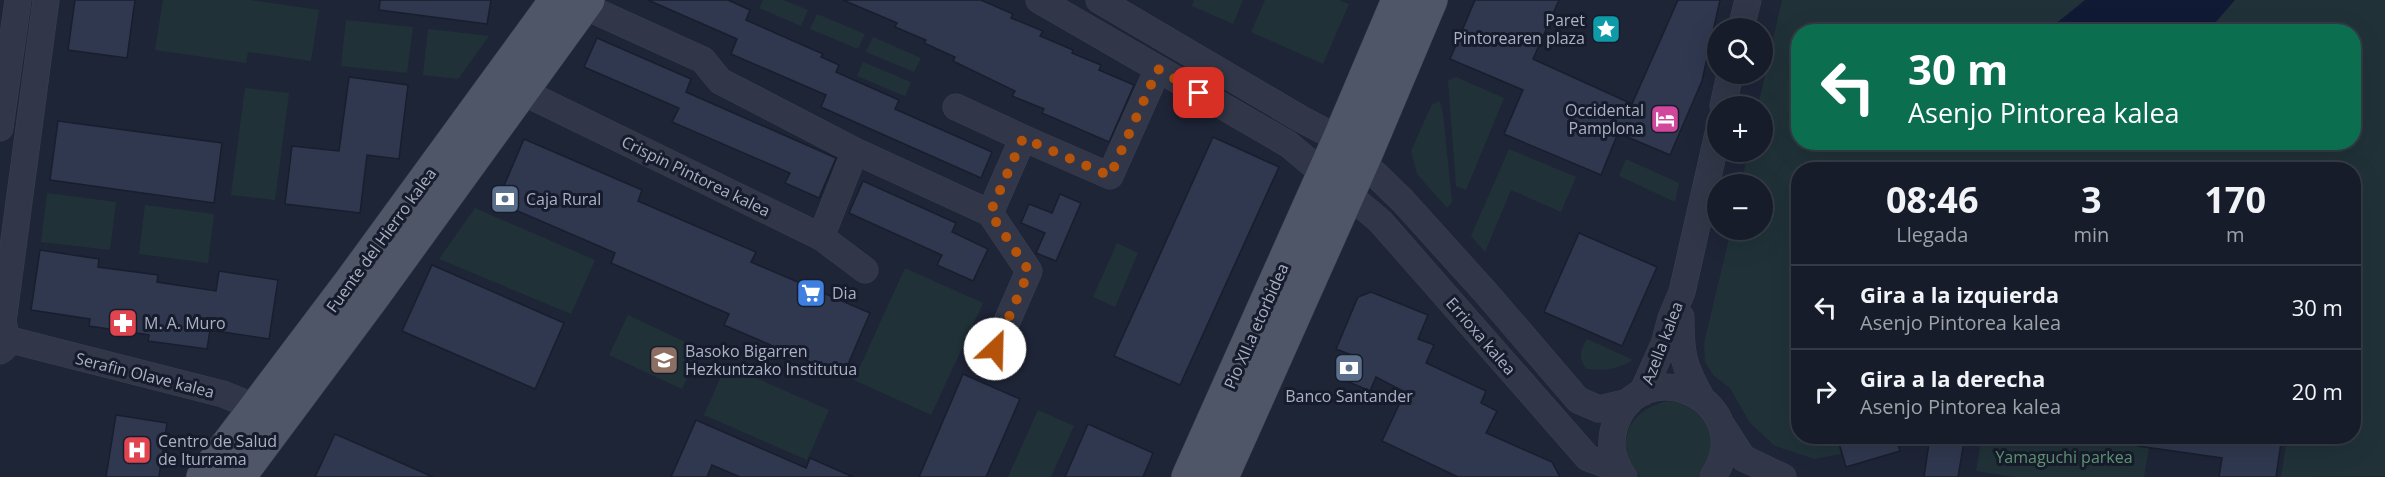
<!DOCTYPE html>
<html lang="es">
<head>
<meta charset="utf-8">
<style>
	body { margin:0; font-family:"Open Sans",sans-serif; background:#1f2531; color:#f1f3f6; height:100vh; display:flex; flex-direction:column; font-size:22px; white-space:nowrap }
	* { box-sizing:border-box; margin:0 }
	p { font-size:20px; color:#9ea1a8 }
	.icon { flex:none; width:33px; height:33px; fill:none; stroke:currentColor; stroke-width:2; stroke-linecap:round; stroke-linejoin:round }
	.map { position:relative; flex:1; overflow:hidden }
	.side { position:absolute; left:1791px; top:162px; width:570px; height:282px; display:flex; flex-direction:column; background:#161c29; border-radius:24px; box-shadow:0 6px 24px #0002,0 0 0 2px #353a46 }
	.side>* { flex:none }
	.guide { position:absolute; left:1791px; top:24px; width:570px; height:126px; border-radius:24px; box-shadow:0 6px 24px #0002,0 0 0 2px #353a46; background:#0b6e4f; color:#fff; overflow:hidden }
	.tools { position:absolute; left:1707px; top:18px; display:grid; gap:12px }
	.tools a { display:grid; place-items:center; width:66px; height:66px; border-radius:50%; background:#161c29; box-shadow:0 6px 24px #0002,0 0 0 2px #353a46; font-size:30px }
	.pin { position:absolute; display:grid; place-items:center; width:51px; height:51px; color:#fff; margin:-26px; border-radius:12px; box-shadow:0 3px 9px #0006 }
	.me { position:absolute; width:66px; margin:-33px; rotate:24deg; stroke-linejoin:round; filter:drop-shadow(0 0 4px #0008) }
	.turn { display:flex; align-items:center; gap:21px; height:126px; padding:0 18px; font-size:27px }
	.turn .icon { width:78px; height:78px; stroke-width:2.5 }
	.turn b { display:block; font-size:42px; line-height:51px }
	.eta { display:flex; justify-content:space-evenly; align-items:center; height:102px; text-align:center }
	.eta b { font-size:36px; font-weight:700; line-height:42px }
	ul { padding:0; list-style:none }
	li { display:flex; align-items:center; gap:18px; height:84px; padding:0 18px; border-top:2px solid #353a46 }
	li div { flex:1 }
	li b { display:block; font-size:22px }
	li em { font-style:normal }
	.map>svg:first-child { display:block }
	.green { fill:#203238; fill-rule:evenodd }
	.water { fill:#111a35 }
	.building { fill:#2f384f; stroke:#191e2e; stroke-width:1.5 }
	.lines { fill:none; stroke-linecap:round; stroke-linejoin:round }
	.minor-casing { stroke:#3b4051; stroke-width:27 }
	.major-casing { stroke:#3b4051; stroke-width:34 }
	.minor { stroke:#313748; stroke-width:26 }
	.major { stroke:#4f5668; stroke-width:33 }
	.route { stroke:#b45309; stroke-width:10; stroke-dasharray:0 18 }
	.labels { text-anchor:middle; dominant-baseline:central; stroke-width:6; stroke-linejoin:round; paint-order:stroke }
	.poi-label { font-size:16px; fill:#abb1c5; stroke:#171c2c; text-anchor:start }
	.street-label { font-size:16px; fill:#abb1c5; stroke:#171c2c }
	.park-label { font-size:16px; fill:#619776; stroke:#171c2c }
</style>
</head>
<body>
<div class="map">
<svg width="2385" height="477" viewBox="0 0 2385 477">
	<rect width="100%" height="100%" fill="#1e2537"/>
	<g class="green">
		<polygon points="163,0 250,0 319,10 311,61 248,52 246,63 155,50"/>
		<polygon points="763,0 783,0 808,10 801,26 759,8"/>
		<polygon points="1194,0 1243,0 1233,24 1192,6"/>
		<polygon points="1265,0 1339,0 1349,4 1323,64 1251,32"/>
		<path d="M1782 0H2385V476L2281 477 2287 437 2354 436V170H1798V436L1836 437 1841 454 1815 459 1775 446 1750 423 1730 388 1714 376 1705 362 1704 343 1731 230H1762V184H1741L1748 152H1762V106H1758ZM1798 32H2354V142H1798Z"/>
		<polygon points="817,14 865,34 858,49 810,29"/>
		<polygon points="346,20 413,27 407,73 341,66"/>
		<polygon points="428,29 489,36 458,79 423,75"/>
		<polygon points="873,37 921,58 914,72 866,52"/>
		<polygon points="863,62 911,82 905,96 857,76"/>
		<polygon points="1456,77 1504,98 1466,190 1456,186 1448,80"/>
		<polygon points="245,88 289,93 275,200 231,195"/>
		<polygon points="1440,101 1443,114 1452,202 1447,208 1417,174 1411,151 1432,104"/>
		<polygon points="1509,149 1576,177 1561,212 1511,190 1485,252 1471,236"/>
		<polygon points="1626,159 1679,183 1675,202 1619,176"/>
		<polygon points="47,193 116,202 110,250 41,242"/>
		<polygon points="145,205 214,214 208,263 139,254"/>
		<polygon points="475,208 595,260 571,314 439,259"/>
		<polygon points="1117,243 1138,253 1115,307 1093,297"/>
		<polygon points="905,268 983,303 931,415 854,380"/>
		<polygon points="628,315 700,349 682,389 609,355"/>
		<path d="M1587 339 1633 360C1617 369 1606 371 1587 369 1578 359 1580 351 1587 339Z"/>
		<polygon points="726,365 829,410 807,460 704,415"/>
		<path d="M1669 401C1708 407 1728 446 1698 477H1640C1612 444 1628 409 1669 401Z"/>
		<polygon points="1038,410 1074,426 1051,477 1008,477"/>
		<polygon points="1982,437 2151,437 2144,477 2015,477 1976,471"/>
	</g>
	<polygon class="water" points="2085,0 2235,0 2208,31 2041,31 2059,21"/>
	<g class="building">
		<polygon points="75,0 135,0 127,58 68,50"/>
		<polygon points="380,0 491,0 487,24 379,10"/>
		<polygon points="648,0 728,0 750,10 746,20 823,54 821,57 839,65 836,72 899,100 895,109 992,152 981,178 821,107 826,95 731,54 737,39"/>
		<polygon points="843,0 981,0 1013,14 1011,18 1043,31 1040,36 1073,50 1072,53 1101,65 1099,70 1134,85 1109,142 1042,113 1044,109 1012,96 1015,91 953,61 955,57 924,43 926,40 895,27 897,23"/>
		<polygon points="1475,0 1559,0 1533,59 1632,104 1678,0 1720,0 1702,81 1670,155 1618,133 1601,175 1504,134 1523,90 1450,59"/>
		<polygon points="597,38 691,79 686,92 836,158 819,198 785,183 790,173 672,122 679,108 584,67"/>
		<polygon points="349,77 408,85 399,159 367,155 360,213 285,204 292,146 339,151"/>
		<polygon points="58,121 222,143 214,203 50,180"/>
		<polygon points="1213,137 1279,167 1180,385 1114,356"/>
		<polygon points="524,139 642,190 638,201 756,252 751,262 870,313 843,376 724,325 729,314 611,263 615,253 497,202"/>
		<polygon points="863,181 956,223 952,232 988,249 973,281 937,265 942,255 849,213"/>
		<polygon points="1060,194 1081,203 1056,261 1036,253 1045,233 1021,223 1029,204 1052,213"/>
		<polygon points="1579,233 1657,267 1622,346 1544,312"/>
		<polygon points="40,250 99,259 98,267 158,275 157,282 216,291 219,271 278,280 269,339 210,330 207,349 148,341 149,335 89,326 90,319 31,310"/>
		<polygon points="432,265 564,323 535,389 402,331"/>
		<polygon points="1371,292 1428,315 1418,339 1434,345 1426,363 1486,391 1481,403 1497,411 1486,433 1552,462 1560,477 1458,477 1382,441 1405,392 1376,377 1370,391 1344,380 1354,356 1336,349 1358,297"/>
		<polygon points="963,374 1020,399 986,477 919,477"/>
		<polygon points="116,415 167,423 159,477 106,477"/>
		<polygon points="696,420 806,468 810,458 853,477 740,477 712,465 707,477 671,477"/>
		<polygon points="1088,424 1153,453 1143,477 1065,477"/>
		<polygon points="335,434 365,447 433,477 315,477"/>
		<polygon points="1837,436 1895,436 1900,451 1846,467"/>
		<polygon points="1930,436 1965,436 1958,477 1924,477"/>
		<polygon points="2138,436 2282,436 2276,477 2219,477 2222,458 2138,446"/>
	</g>
	<g class="lines">
		<g class="minor-casing">
			<g id="minor">
				<polyline points="1039,0 1288,144 1380,221 1588,458 1618,469"/>
				<polyline points="1099,0 1301,119 1339,139 1403,201 1487,294 1578,400 1599,409 1629,402"/>
				<polyline points="584,6 703,60 720,81 855,151 990,213"/>
				<polyline points="1741,28 1748,0"/>
				<polyline points="521,91 821,237 865,270"/>
				<polyline points="1723,106 1730,74"/>
				<polyline points="956,107 1023,138"/>
				<polyline points="0,128 18,0"/>
				<polyline points="821,237 855,151"/>
				<path d="M1681 317C1681 354 1683 365 1701 397"/>
				<polyline points="7,339 223,394 240,401 267,422"/>
				<polyline points="995,349 1029,271 990,213 1023,138 1110,176 1158,69"/>
				<polyline points="0,351 4,348 7,339 3,322 46,0"/>
				<polyline points="1642,393 1664,344 1671,318 1682,292 1718,133"/>
				<polyline points="1723,427 1743,458 1783,477"/>
				<path d="M1624 477C1612 461 1609 443 1615 425 1642 347 1761 402 1713 477"/>
			</g>
		</g>
		<g class="major-casing">
			<g id="major">
				<polyline points="203,477 351,281 556,0"/>
				<polyline points="239,477 373,297 588,0"/>
				<polyline points="1188,477 1339,139 1398,0"/>
				<polyline points="1222,477 1363,161 1431,0"/>
			</g>
		</g>
		<use href="#minor" class="minor"/>
		<use href="#major" class="major"/>
	</g>
	<g class="lines">
		<polyline class="route" points="995,349 1029,271 990,213 1023,138 1110,176 1158,69 1199,93"/>
	</g>
	<defs>
		<g id="sight-square" transform="scale(1.5)"><rect x="-9" y="-9" width="18" height="18" rx="4" fill="#0f9aa8" stroke="#171c2c"/><path d="M0-6L1.8-2.2L6-1.7L2.9 1.2L3.7 5.4L0 3.3L-3.7 5.4L-2.9 1.2L-6-1.7L-1.8-2.2Z" fill="#fff"/></g>
		<g id="hotel-square" transform="scale(1.5)"><rect x="-9" y="-9" width="18" height="18" rx="4" fill="#d1479c" stroke="#171c2c"/><path d="M-6-4.5h1.5V1H6V5H4.5V3h-9V5H-6ZM-4 0a1.8 1.8 0 1 1 3.6 0ZM.5 0V-2.5h3Q6-2.5 6 0Z" fill="#fff"/></g>
		<g id="bank-square" transform="scale(1.5)"><rect x="-9" y="-9" width="18" height="18" rx="4" fill="#5c6f8a" stroke="#171c2c"/><path d="M-6-4H6V4H-6ZM0-2.3a2.3 2.3 0 1 0 0 4.6a2.3 2.3 0 1 0 0-4.6Z" fill="#fff"/></g>
		<g id="supermarket-square" transform="scale(1.5)"><rect x="-9" y="-9" width="18" height="18" rx="4" fill="#3f7fe0" stroke="#171c2c"/><path d="M-6-5.5h2.5l.6 2H6L4.5 2H-2.5L-4.4-4H-6ZM-1.5 3.2a1.3 1.3 0 1 0 .1 0ZM3 3.2a1.3 1.3 0 1 0 .1 0Z" fill="#fff"/></g>
		<g id="pharmacy-square" transform="scale(1.5)"><rect x="-9" y="-9" width="18" height="18" rx="4" fill="#e0444e" stroke="#171c2c"/><path d="M-2-6h4v4h4v4h-4v4h-4v-4h-4v-4h4Z" fill="#fff"/></g>
		<g id="school-square" transform="scale(1.5)"><rect x="-9" y="-9" width="18" height="18" rx="4" fill="#8d6e63" stroke="#171c2c"/><path d="M0-5L7-2L0 1L-7-2ZM-4 1L0 2.5L4 1V4Q0 6-4 4Z" fill="#fff"/></g>
		<g id="hospital-square" transform="scale(1.5)"><rect x="-9" y="-9" width="18" height="18" rx="4" fill="#e0444e" stroke="#171c2c"/><path d="M-5-5h3v3.5h4V-5h3V5h-3V1.5h-4V5h-3Z" fill="#fff"/></g>
	</defs>
	<g fill-rule="evenodd">
		<use href="#sight-square" x="1606" y="29"/>
		<use href="#hotel-square" x="1665" y="119"/>
		<use href="#bank-square" x="505" y="199"/>
		<use href="#supermarket-square" x="811" y="293"/>
		<use href="#pharmacy-square" x="123" y="323"/>
		<use href="#school-square" x="664" y="360"/>
		<use href="#bank-square" x="1349" y="368"/>
		<use href="#hospital-square" x="137" y="450"/>
	</g>
	<g class="labels">
		<g class="poi-label">
			<text x="1585" y="20" text-anchor="end">Paret<tspan x="1585" dy="18">Pintorearen plaza</tspan></text>
			<text x="1644" y="110" text-anchor="end">Occidental<tspan x="1644" dy="18">Pamplona</tspan></text>
			<text x="526" y="199">Caja Rural</text>
			<text x="832" y="293">Dia</text>
			<text x="144" y="323">M. A. Muro</text>
			<text x="685" y="351">Basoko Bigarren<tspan x="685" dy="18">Hezkuntzako Institutua</tspan></text>
			<text x="1349" y="396" text-anchor="middle">Banco Santander</text>
			<text x="158" y="441">Centro de Salud<tspan x="158" dy="18">de Iturrama</tspan></text>
		</g>
		<g class="street-label">
			<text transform="translate(696 176) rotate(26)">Crispin Pintorea kalea</text>
			<text transform="translate(381 240) rotate(-54)">Fuente del Hierro kalea</text>
			<text transform="translate(1256 326) rotate(-66)">Pio XII.a etorbidea</text>
			<text transform="translate(1481 336) rotate(49)">Errioxa kalea</text>
			<text transform="translate(1662 343) rotate(-69)">Azella kalea</text>
			<text transform="translate(145 375) rotate(14)">Serafin Olave kalea</text>
		</g>
		<g class="park-label">
			<text x="2064" y="457">Yamaguchi parkea</text>
		</g>
	</g>
</svg>
<div class="tools">
<a><svg class="icon" aria-label="search" viewBox="0 0 24 24"><circle cx="10" cy="10" r="6"/><path d="M15 15l6 6"/></svg></a>
<a>+</a>
<a>−</a>
</div>
<div class="pin" style="left:1199px;top:93px;background:#d93025"><svg class="icon" aria-label="arrive" viewBox="0 0 24 24"><path d="M6 21V4h12l-3 4 3 4H6"/></svg></div>
<svg class="me" style="left:995px;top:349px" viewBox="-20 -20 40 40"><circle r="19" fill="#fff"/><path d="M0-13L10 11 0 6-10 11z" fill="#b45309"/></svg>
<div class="guide">
<div class="turn"><svg class="icon" aria-label="left" viewBox="0 0 24 24"><path d="M17 20v-9H6M10 6l-5 5 5 5"/></svg><div><b>30 m</b>Asenjo Pintorea kalea</div></div>
</div>
<section class="side">
<div class="eta">
<div><b>08:46</b><p>Llegada</p></div>
<div><b>3</b><p>min</p></div>
<div><b>170</b><p>m</p></div>
</div>
<ul>
<li><svg class="icon" aria-label="left" viewBox="0 0 24 24"><path d="M17 20v-9H6M10 6l-5 5 5 5"/></svg><div><b>Gira a la izquierda</b><p>Asenjo Pintorea kalea</p></div><em>30 m</em></li>
<li><svg class="icon" aria-label="right" viewBox="0 0 24 24"><path d="M7 20v-9h11M14 6l5 5-5 5"/></svg><div><b>Gira a la derecha</b><p>Asenjo Pintorea kalea</p></div><em>20 m</em></li>
</ul>
</section>
</div>
</body>
</html>
